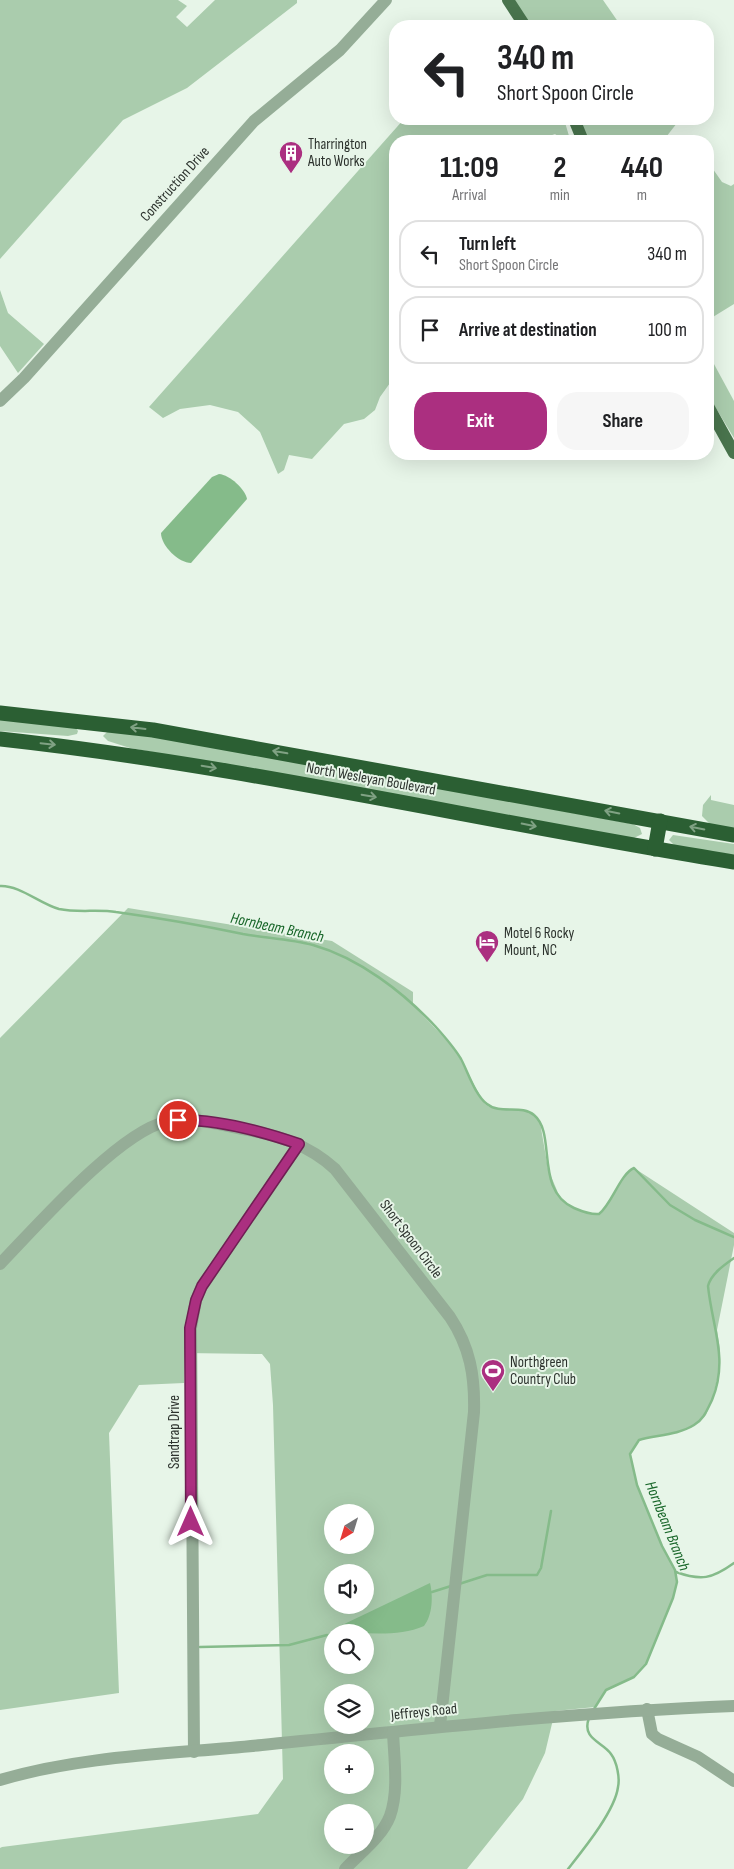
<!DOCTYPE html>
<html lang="en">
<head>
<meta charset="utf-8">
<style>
	body { margin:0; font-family:"Sofia Sans Condensed",sans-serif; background:#f6f6f6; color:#202124; height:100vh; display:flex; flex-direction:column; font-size:19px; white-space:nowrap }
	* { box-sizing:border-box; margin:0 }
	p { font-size:16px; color:#757577 }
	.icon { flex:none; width:28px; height:28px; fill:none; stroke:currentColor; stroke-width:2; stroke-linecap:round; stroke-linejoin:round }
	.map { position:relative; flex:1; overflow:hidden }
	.drawer { position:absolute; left:389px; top:135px; width:325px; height:325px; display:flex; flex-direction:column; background:#fff; border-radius:20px; box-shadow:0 5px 20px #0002 }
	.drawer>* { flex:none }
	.guide { position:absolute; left:389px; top:20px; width:325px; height:105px; border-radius:20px; box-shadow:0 5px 20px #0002; background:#fff; color:#202124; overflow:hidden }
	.needle { width:32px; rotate:218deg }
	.buttons { position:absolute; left:324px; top:1504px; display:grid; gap:10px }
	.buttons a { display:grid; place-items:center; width:50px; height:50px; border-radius:50%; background:#fff; box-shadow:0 5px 20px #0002; font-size:25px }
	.pin { position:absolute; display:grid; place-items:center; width:42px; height:42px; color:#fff; margin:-21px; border:2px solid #fff; border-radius:50%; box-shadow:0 1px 5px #0007 }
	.me { position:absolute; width:55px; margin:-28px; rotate:0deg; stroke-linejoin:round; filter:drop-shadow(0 0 4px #0008) }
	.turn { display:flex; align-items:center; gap:18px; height:105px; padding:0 25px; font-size:22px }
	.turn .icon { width:65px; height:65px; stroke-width:2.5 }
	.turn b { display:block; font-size:35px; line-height:42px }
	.eta { display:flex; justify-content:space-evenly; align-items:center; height:85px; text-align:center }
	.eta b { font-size:30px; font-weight:700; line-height:35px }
	.button { display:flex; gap:10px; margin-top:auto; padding:10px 25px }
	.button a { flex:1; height:58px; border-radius:20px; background:#ab2f80; color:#fff; font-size:20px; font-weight:700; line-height:58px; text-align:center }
	.button a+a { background:#f6f6f6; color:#202124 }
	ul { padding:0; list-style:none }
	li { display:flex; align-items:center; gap:15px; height:68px; margin:0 10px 8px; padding:0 15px; border:2px solid #e0e0e0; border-radius:20px }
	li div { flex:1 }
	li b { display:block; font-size:19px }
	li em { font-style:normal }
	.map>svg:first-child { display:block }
	.green { fill:#aaccad; fill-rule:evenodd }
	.water { fill:#85bb8a }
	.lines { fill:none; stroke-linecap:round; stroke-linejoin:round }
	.stream { stroke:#85bb8a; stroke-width:2.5 }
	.minor { stroke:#95ad97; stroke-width:12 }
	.major { stroke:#49744d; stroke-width:12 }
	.highway { stroke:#2b5f33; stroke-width:15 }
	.oneway { stroke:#80a284 }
	.route-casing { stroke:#6f1f53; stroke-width:12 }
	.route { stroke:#ab2f80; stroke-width:9 }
	.labels { text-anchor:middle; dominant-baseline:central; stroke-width:4; stroke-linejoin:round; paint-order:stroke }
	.poi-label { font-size:15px; fill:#2c322d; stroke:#e7f5e8; text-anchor:start }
	.street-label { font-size:15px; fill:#2c322d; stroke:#e7f5e8 }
	.water-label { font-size:16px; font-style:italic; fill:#186629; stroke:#e7f5e8 }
</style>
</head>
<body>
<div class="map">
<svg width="734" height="1869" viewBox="0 0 734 1869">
	<rect width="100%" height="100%" fill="#e7f5e8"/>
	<g class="green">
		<polygon points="0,0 178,0 187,6 176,17 187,27 215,0 297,0 297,3 187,88 123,120 0,259"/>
		<polygon points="513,0 603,0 621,26 531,26"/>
		<polygon points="404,119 564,119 569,136 564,141 555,134 536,141 395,141 395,376 380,397 375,410 364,419 344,424 312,459 289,455 284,470 278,474 260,432 238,412 210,405 180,409 163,418 149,407"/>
		<polygon points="579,119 674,119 677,123 663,141 589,141"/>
		<polygon points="708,162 722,182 731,186 734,184 734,304 708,320"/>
		<polygon points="0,290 8,313 44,344 18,373 0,346"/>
		<polygon points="708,353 734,401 734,438 708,395"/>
		<polygon points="0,718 75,727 78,731 77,734 68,736 0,731"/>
		<polygon points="109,730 132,732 633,824 640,828 642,834 632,839 130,748 108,741 103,736"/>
		<polygon points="711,795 711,800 734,805 734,829 711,825 702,816 703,805"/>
		<polygon points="673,835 734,844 734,855 675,846 669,840"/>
		<path d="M128 908 332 941 413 992V1005L454 1048 484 1103 489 1107 501 1109 527 1111 534 1115 540 1122 548 1169 561 1200 580 1211 599 1214C612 1204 620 1174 634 1168L734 1233V1245L717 1330 720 1349V1368L713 1396 706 1415 696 1424 679 1432 639 1440 630 1454 637 1485 662 1546 675 1570 677 1582 673 1598 646 1664 634 1677 606 1690 595 1707 555 1711 545 1753 523 1799 467 1869H0V1848L2 1847 258 1814 283 1779 273 1405 270 1364 262 1354 185 1353 184 1383 139 1385 109 1433 119 1693 0 1710V1038ZM332 1512H365V1545H332ZM332 1572H365V1605H332ZM332 1632H365V1665H332ZM332 1692H365V1725H332ZM332 1752H365V1785H332ZM332 1812H365V1845H332Z"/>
	</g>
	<g class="water">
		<path d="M219 474C230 475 245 489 247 499L191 563C179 563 161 546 161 533L212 477Z"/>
		<path d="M430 1583C433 1595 433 1615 424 1626 397 1638 362 1632 332 1632V1635H327L338 1627Z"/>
	</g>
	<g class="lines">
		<g class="stream">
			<path d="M0 886C20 885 40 904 59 909 78 913 98 909 116 912 159 918 200 925 243 934 266 938 291 939 313 945 359 958 403 992 435 1026 444 1036 454 1047 461 1059 468 1072 475 1095 487 1104 500 1115 522 1104 534 1115 557 1134 534 1190 574 1208 581 1211 590 1215 599 1214 612 1204 620 1174 634 1168L670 1205 695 1220 734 1237"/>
			<path d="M676 1572C701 1581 712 1579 734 1563"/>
			<polyline points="459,1584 487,1575 537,1575 541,1568 551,1511"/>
			<polyline points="432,1592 451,1586"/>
			<polyline points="200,1647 289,1645 327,1635"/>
			<path d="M594 1709 606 1690 634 1677 646 1664 673 1598 677 1582 675 1570 662 1546 637 1485 630 1454 639 1440C657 1435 678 1435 694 1425 704 1419 707 1410 712 1400 729 1359 712 1327 708 1286 711 1274 724 1265 734 1258"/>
			<path d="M568 1869C583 1850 615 1811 618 1787 620 1778 617 1762 611 1754 603 1742 581 1739 589 1718"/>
		</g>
		<g class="minor">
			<polyline points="0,401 24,378 254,121 340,50 386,0"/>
			<path d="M0 1264C35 1228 118 1133 165 1122 192 1116 217 1124 243 1129 278 1135 309 1145 335 1169L450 1317C470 1347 475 1376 474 1412L440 1726"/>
			<polyline points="647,1709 652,1734 658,1739 698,1757 734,1781"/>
			<polyline points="194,1752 191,1328 196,1300 202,1286 299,1144"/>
			<path d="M0 1780C84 1755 175 1754 262 1745 419 1729 576 1712 734 1706"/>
			<path d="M345 1869C360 1853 382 1837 390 1816 399 1791 394 1758 393 1732"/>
		</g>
		<g class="major">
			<polyline points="508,0 525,26"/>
			<polyline points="574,119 583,141"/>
			<polyline points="708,406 734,453"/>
		</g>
		<g class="highway">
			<polyline points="0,713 153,730 734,835"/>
			<path d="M0 739C247 766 489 823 734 862"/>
			<polyline points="655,849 660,821"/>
		</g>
	</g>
	<defs><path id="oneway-shaft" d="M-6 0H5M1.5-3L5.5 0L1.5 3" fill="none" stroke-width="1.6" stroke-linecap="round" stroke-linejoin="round" transform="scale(1.25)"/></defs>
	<g class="oneway">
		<use href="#oneway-shaft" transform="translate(138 728) rotate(-173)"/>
		<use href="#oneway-shaft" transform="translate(48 744) rotate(6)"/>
		<use href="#oneway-shaft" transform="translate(280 752) rotate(-170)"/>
		<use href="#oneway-shaft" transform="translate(209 767) rotate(10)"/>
		<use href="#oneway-shaft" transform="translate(369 796) rotate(10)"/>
		<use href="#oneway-shaft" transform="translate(612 812) rotate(-169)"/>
		<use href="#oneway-shaft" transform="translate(529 825) rotate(11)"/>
		<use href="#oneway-shaft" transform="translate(697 828) rotate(-169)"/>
	</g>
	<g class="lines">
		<g class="route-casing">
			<path id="route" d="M178 1120C218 1119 261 1131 299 1144L202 1286 196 1300 190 1328 191 1522"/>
		</g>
		<use href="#route" class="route"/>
	</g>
	<defs>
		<g id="building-pin" transform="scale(1.25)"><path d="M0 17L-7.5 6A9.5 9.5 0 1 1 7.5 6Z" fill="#ab2f80" stroke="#e7f5e8"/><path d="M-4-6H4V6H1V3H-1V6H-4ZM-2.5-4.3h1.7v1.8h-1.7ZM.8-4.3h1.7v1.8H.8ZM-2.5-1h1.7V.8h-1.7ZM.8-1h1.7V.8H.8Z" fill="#fff"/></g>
		<g id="hotel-pin" transform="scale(1.25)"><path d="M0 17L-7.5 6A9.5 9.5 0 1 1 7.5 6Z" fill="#ab2f80" stroke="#e7f5e8"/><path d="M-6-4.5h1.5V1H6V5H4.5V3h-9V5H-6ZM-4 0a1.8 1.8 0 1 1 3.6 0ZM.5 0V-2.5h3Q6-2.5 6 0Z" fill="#fff"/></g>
		<g id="stadium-pin" transform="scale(1.25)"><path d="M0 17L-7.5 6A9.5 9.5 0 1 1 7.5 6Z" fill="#ab2f80" stroke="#e7f5e8"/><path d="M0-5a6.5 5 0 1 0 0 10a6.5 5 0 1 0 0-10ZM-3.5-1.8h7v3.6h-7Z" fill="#fff"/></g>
	</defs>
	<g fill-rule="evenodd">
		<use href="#building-pin" x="291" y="153"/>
		<use href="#hotel-pin" x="487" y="942"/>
		<use href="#stadium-pin" x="493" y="1371"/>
	</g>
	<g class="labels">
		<g class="poi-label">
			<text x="308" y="144">Tharrington<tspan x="308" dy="17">Auto Works</tspan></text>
			<text x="504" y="933">Motel 6 Rocky<tspan x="504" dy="17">Mount, NC</tspan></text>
			<text x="510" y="1362">Northgreen<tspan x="510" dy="17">Country Club</tspan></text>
		</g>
		<g class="street-label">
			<text transform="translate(175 184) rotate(-48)">Construction Drive</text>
			<text transform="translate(371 779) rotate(10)">North Wesleyan Boulevard</text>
			<text transform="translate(411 1239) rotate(53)">Short Spoon Circle</text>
			<text transform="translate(174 1432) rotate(-90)">Sandtrap Drive</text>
			<text transform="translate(424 1712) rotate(-6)">Jeffreys Road</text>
		</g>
		<g class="water-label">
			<text transform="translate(277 928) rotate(12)">Hornbeam Branch</text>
			<text transform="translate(667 1526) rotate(68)">Hornbeam Branch</text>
		</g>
	</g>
</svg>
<div class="buttons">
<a><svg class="needle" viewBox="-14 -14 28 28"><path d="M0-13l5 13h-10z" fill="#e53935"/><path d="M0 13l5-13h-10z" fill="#757577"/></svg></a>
<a><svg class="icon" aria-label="sound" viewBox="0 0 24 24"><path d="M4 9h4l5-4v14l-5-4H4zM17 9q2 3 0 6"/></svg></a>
<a><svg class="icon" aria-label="search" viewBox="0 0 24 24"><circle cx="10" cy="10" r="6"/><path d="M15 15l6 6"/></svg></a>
<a><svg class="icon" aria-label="layers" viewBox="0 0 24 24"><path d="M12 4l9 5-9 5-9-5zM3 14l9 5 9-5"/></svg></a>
<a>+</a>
<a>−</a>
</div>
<div class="pin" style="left:178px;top:1120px;background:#d93025"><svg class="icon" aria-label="arrive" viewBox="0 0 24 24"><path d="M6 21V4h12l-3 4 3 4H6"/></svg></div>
<svg class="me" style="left:191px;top:1522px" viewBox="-20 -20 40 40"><path d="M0-17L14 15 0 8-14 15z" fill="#ab2f80" stroke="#fff" stroke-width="4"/></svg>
<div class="guide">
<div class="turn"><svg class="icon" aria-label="left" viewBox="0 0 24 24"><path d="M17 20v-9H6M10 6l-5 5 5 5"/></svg><div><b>340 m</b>Short Spoon Circle</div></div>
</div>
<section class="drawer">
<div class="eta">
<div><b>11:09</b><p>Arrival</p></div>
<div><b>2</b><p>min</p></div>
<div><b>440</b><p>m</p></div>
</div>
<ul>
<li><svg class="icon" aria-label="left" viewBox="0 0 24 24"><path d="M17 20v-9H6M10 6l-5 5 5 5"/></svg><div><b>Turn left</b><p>Short Spoon Circle</p></div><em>340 m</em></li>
<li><svg class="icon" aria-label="arrive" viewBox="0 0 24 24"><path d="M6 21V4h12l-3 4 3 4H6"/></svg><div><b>Arrive at destination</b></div><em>100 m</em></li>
</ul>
<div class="button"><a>Exit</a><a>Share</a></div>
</section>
</div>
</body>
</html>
